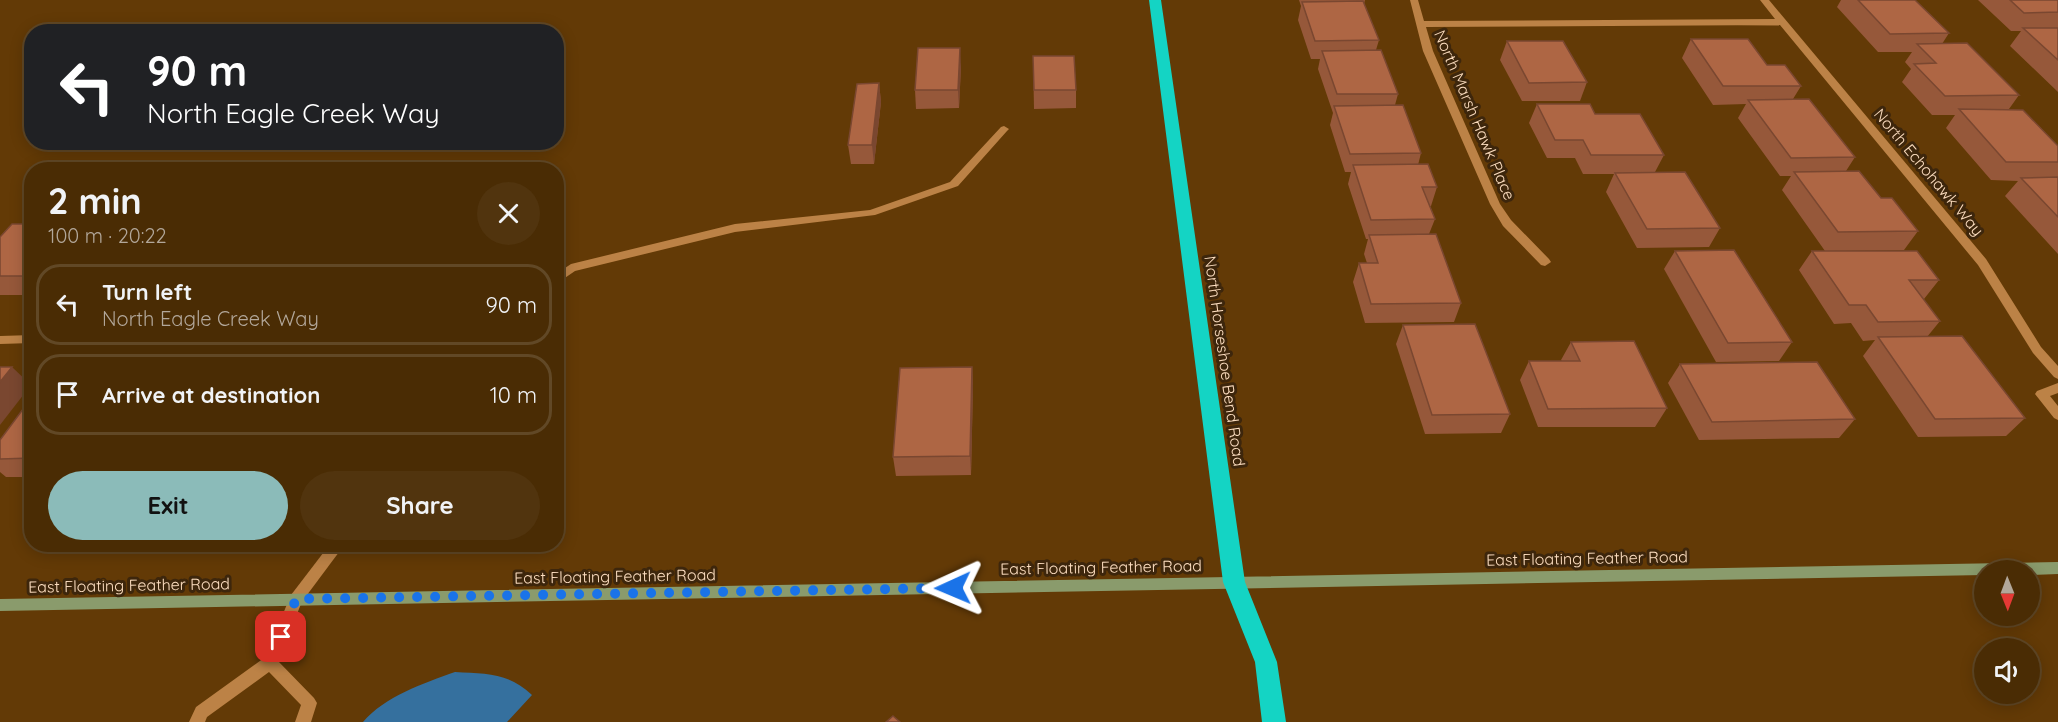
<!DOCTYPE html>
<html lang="en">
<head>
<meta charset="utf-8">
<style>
	body { margin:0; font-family:Quicksand,sans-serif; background:#51340e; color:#f1f3f6; height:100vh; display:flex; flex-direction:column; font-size:22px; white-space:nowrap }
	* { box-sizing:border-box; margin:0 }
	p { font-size:20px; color:#b2a79a }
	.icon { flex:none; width:33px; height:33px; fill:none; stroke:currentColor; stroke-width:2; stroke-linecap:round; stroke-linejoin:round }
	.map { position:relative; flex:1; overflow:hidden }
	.details { position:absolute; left:24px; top:162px; width:540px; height:390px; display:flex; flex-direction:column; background:#4a2c04; border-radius:24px; box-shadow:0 3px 15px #0003,0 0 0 2px #614826 }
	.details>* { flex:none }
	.guide { position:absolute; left:24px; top:24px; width:540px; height:126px; border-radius:24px; box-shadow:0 3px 15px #0003,0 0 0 2px #614826; background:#202124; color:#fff; overflow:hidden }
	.needle { width:39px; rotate:179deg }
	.buttons { position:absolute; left:1974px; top:560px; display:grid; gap:12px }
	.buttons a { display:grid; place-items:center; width:66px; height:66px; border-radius:50%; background:#4a2c04; box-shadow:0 3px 15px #0003,0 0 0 2px #614826; font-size:30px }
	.pin { position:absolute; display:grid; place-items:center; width:51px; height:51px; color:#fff; margin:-26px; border-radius:12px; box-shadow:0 3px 9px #0006 }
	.me { position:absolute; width:66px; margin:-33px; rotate:269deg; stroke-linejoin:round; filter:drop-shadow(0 0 4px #0008) }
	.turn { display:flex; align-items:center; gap:21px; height:126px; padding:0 24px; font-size:27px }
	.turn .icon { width:78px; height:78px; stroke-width:2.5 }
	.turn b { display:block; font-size:42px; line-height:51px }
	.round { display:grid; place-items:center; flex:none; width:63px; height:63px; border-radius:32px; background:#51340e }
	.headline { display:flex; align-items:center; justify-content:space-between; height:102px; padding:0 24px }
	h1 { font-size:36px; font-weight:700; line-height:45px }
	.button { display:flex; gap:12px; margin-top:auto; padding:12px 24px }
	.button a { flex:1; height:69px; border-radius:36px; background:#8bbbb9; color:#111; font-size:24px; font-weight:700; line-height:69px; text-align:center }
	.button a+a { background:#51340e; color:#f1f3f6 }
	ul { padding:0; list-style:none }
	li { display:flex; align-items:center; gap:18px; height:81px; margin:0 12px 9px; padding:0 12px; border:3px solid #614826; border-radius:24px }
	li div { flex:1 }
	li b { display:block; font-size:22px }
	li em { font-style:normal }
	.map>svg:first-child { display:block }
	.water { fill:#35709e }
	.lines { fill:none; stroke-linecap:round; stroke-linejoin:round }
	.lane { fill:#bc8246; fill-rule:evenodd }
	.street { fill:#bc8246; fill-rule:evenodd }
	.secondary { fill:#8a9b6c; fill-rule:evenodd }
	.highway { fill:#14d4c4; fill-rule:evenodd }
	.wall { fill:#96583a }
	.shaded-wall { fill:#7a4730 }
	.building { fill:#ae6644; stroke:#7a4730; stroke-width:1.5 }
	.route { stroke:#1a73e8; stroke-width:10; stroke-dasharray:0 18 }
	.labels { text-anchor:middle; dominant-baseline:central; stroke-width:6; stroke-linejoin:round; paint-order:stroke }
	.street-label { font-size:16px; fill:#fddec0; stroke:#3d260c }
</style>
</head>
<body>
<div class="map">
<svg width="2058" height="722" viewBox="0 0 2058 722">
	<rect width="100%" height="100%" fill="#633a06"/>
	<path class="water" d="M455 672C486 674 508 672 532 695L507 722H363C384 697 424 683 455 672Z"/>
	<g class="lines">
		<g class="lane">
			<polygon points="1004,126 1009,129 1007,131 958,186 875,215 735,232 575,271 556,284 556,274 571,264 735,224 870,210 950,182 1001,127"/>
			<polygon points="330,544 345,544 301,603 296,605 291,603 289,599 291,595"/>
		</g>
		<g class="street">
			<polygon points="1410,0 1418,0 1424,21 1775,19 1760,0 1769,0 1986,259 2041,347 2058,366 2058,379 2054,377 2033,353 1978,265 1780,25 1426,27 1433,51 1500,204 1511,220 1549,259 1551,262 1545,266 1541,265 1503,226 1490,204 1423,51"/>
			<polygon points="32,335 32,343 0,344 0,336"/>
			<polygon points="2058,383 2058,393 2050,396 2058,406 2058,420 2054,418 2035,394 2037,391"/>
			<polygon points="296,593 301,595 303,599 278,661 314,698 317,703 311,722 295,722 301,705 269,672 207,717 205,722 189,722 196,707 264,658 291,595"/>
		</g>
		<polygon class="secondary" points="2058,562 2058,574 2030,575 2030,570 1984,570 1984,575 0,611 0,599"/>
		<polygon class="highway" points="1149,0 1161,0 1245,582 1277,662 1286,722 1262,722 1255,662 1223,582"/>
	</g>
	<g class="wall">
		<polygon points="1299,0 1365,0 1364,4 1379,40 1376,50 1398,94 1395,105 1421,153 1418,165 1437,187 1431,206 1430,206 1435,219 1429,234 1461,303 1454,322 1365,323 1353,282 1359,263 1367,263 1364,254 1368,239 1366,239 1348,184 1351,172 1345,172 1330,125 1333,113 1318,69 1320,59 1311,59 1298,20 1301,6"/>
		<polygon points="1841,0 1915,0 1949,33 1942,44 2019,95 2009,109 2058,146 2058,254 2005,196 2018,181 1991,180 1946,128 1955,115 1932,115 1902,82 1911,69 1905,62 1912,52 1878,52 1837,7"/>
		<polygon points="1978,0 2058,0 2058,92 2010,46 2021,31 2011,31"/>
		<polygon points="1691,39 1767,65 1801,86 1793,99 1855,157 1846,171 1881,198 1918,231 1904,250 1825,251 1782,190 1791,176 1780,176 1738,118 1746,104 1713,105 1682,58"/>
		<polygon points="1507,41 1587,82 1580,101 1522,101 1500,60"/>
		<polygon points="1033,56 1076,90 1076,108 1034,109"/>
		<polygon points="961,66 959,108 916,109 915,90"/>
		<polygon points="879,83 881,102 874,164 851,164 848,145"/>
		<polygon points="1537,104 1595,114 1664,155 1655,172 1720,228 1709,247 1637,248 1606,192 1614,174 1583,174 1575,158 1547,158 1529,123"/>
		<polygon points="32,224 32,295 0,295 0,237"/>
		<polygon points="1675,251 1792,342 1779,361 1716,362 1664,269"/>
		<polygon points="1812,251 1939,280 1924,299 1923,299 1940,321 1927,337 2025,418 2006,436 1918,437 1863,356 1875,340 1863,341 1851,323 1834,324 1799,270"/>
		<polygon points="1403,325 1510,414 1501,433 1425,434 1396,344"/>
		<polygon points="1571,342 1667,408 1655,427 1538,427 1520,380 1529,361 1562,361 1561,360"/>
		<polygon points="1680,364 1855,419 1839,438 1699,440 1668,383"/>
		<polygon points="972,367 973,386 971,475 896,476 893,457"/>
		<polygon points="32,397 32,477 6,477 0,472 0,440"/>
	</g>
	<g class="shaded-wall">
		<polygon points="960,48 961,66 959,108 958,90"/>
		<polygon points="879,83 881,102 874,164 872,145"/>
		<polygon points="12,367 31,385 0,425 0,382"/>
		<polygon points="972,367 973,386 971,475 970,456"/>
	</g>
	<g class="building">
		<polygon points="1858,0 1915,0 1949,33 1890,34"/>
		<polygon points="2010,0 2058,0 2058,12 2024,13"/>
		<polygon points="1363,1 1379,40 1315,41 1302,2"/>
		<polygon points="2023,28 2058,28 2058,60"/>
		<polygon points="1691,39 1748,39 1767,65 1785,65 1801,86 1723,86"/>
		<polygon points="1507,41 1563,41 1587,82 1529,83"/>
		<polygon points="1967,43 2019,95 1945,96 1914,64 1936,63 1917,44"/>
		<polygon points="918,48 960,48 958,90 915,90"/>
		<polygon points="1381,50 1398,94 1337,94 1322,51"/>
		<polygon points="1033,56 1074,56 1076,90 1034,90"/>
		<polygon points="879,83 872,145 848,145 857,84"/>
		<polygon points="1809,99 1855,157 1791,158 1748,100"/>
		<polygon points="1537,104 1590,104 1595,114 1640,114 1664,155 1591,155 1583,140 1555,140"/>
		<polygon points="1403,105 1421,153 1350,154 1334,106"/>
		<polygon points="1959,109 2023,110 2058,146 2058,162 2006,162"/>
		<polygon points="1428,164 1437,187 1422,187 1435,219 1371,220 1353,165"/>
		<polygon points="1859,171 1881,198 1892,198 1918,231 1838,232 1794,172"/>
		<polygon points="1685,172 1720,228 1647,229 1615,173"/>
		<polygon points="2058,177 2058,217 2021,178"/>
		<polygon points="12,224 32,224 32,276 0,276 0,237"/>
		<polygon points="1436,234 1461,303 1371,304 1359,263 1378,263 1369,235"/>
		<polygon points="1734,250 1792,342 1728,343 1675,251"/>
		<polygon points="1812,251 1917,251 1939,280 1909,280 1940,321 1878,322 1866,305 1849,305"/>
		<polygon points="1475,324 1510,414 1432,415 1403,325"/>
		<polygon points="1962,336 2025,418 1935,419 1878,337"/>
		<polygon points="1634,341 1667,408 1548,409 1529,361 1580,361 1571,342"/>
		<polygon points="1817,362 1855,419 1712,422 1680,364"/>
		<polygon points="0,367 12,367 0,382"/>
		<polygon points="972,367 970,456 893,457 900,368"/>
		<polygon points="32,397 32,458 0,459 0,440"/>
		<polygon points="893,716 900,722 886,722"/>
	</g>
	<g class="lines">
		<polyline class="route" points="281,637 296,599 953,588"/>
	</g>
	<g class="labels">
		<g class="street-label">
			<text transform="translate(1475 115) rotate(67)">North Marsh Hawk Place</text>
			<text transform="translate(1929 172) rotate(50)">North Echohawk Way</text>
			<text transform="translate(1225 361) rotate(82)">North Horseshoe Bend Road</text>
			<text transform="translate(1587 558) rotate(-1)">East Floating Feather Road</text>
			<text transform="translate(1101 567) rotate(-1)">East Floating Feather Road</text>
			<text transform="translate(615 576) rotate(-1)">East Floating Feather Road</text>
			<text transform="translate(129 585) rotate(-1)">East Floating Feather Road</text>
		</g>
	</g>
</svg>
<div class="buttons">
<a><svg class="needle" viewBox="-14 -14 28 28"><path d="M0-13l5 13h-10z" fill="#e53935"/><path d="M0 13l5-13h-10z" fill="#b2a79a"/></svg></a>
<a><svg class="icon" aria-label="sound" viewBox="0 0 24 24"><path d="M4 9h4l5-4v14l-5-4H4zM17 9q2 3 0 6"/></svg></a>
</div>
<div class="pin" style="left:281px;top:637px;background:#d93025"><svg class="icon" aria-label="arrive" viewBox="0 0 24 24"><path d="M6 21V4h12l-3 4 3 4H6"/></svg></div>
<svg class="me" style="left:953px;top:588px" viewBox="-20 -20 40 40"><path d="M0-17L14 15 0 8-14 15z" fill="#1a73e8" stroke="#fff" stroke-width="4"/></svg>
<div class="guide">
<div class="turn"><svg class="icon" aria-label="left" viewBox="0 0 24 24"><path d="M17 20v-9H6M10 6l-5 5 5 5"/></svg><div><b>90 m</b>North Eagle Creek Way</div></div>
</div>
<section class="details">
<div class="headline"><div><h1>2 min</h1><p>100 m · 20:22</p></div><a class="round"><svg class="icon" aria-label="close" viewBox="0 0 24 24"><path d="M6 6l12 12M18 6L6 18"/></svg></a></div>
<ul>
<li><svg class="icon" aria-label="left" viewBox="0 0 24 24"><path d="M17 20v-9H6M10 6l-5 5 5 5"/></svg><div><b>Turn left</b><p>North Eagle Creek Way</p></div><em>90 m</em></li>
<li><svg class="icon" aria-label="arrive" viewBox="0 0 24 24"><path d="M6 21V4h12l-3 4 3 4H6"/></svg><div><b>Arrive at destination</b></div><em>10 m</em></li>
</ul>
<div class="button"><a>Exit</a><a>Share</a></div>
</section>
</div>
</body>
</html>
